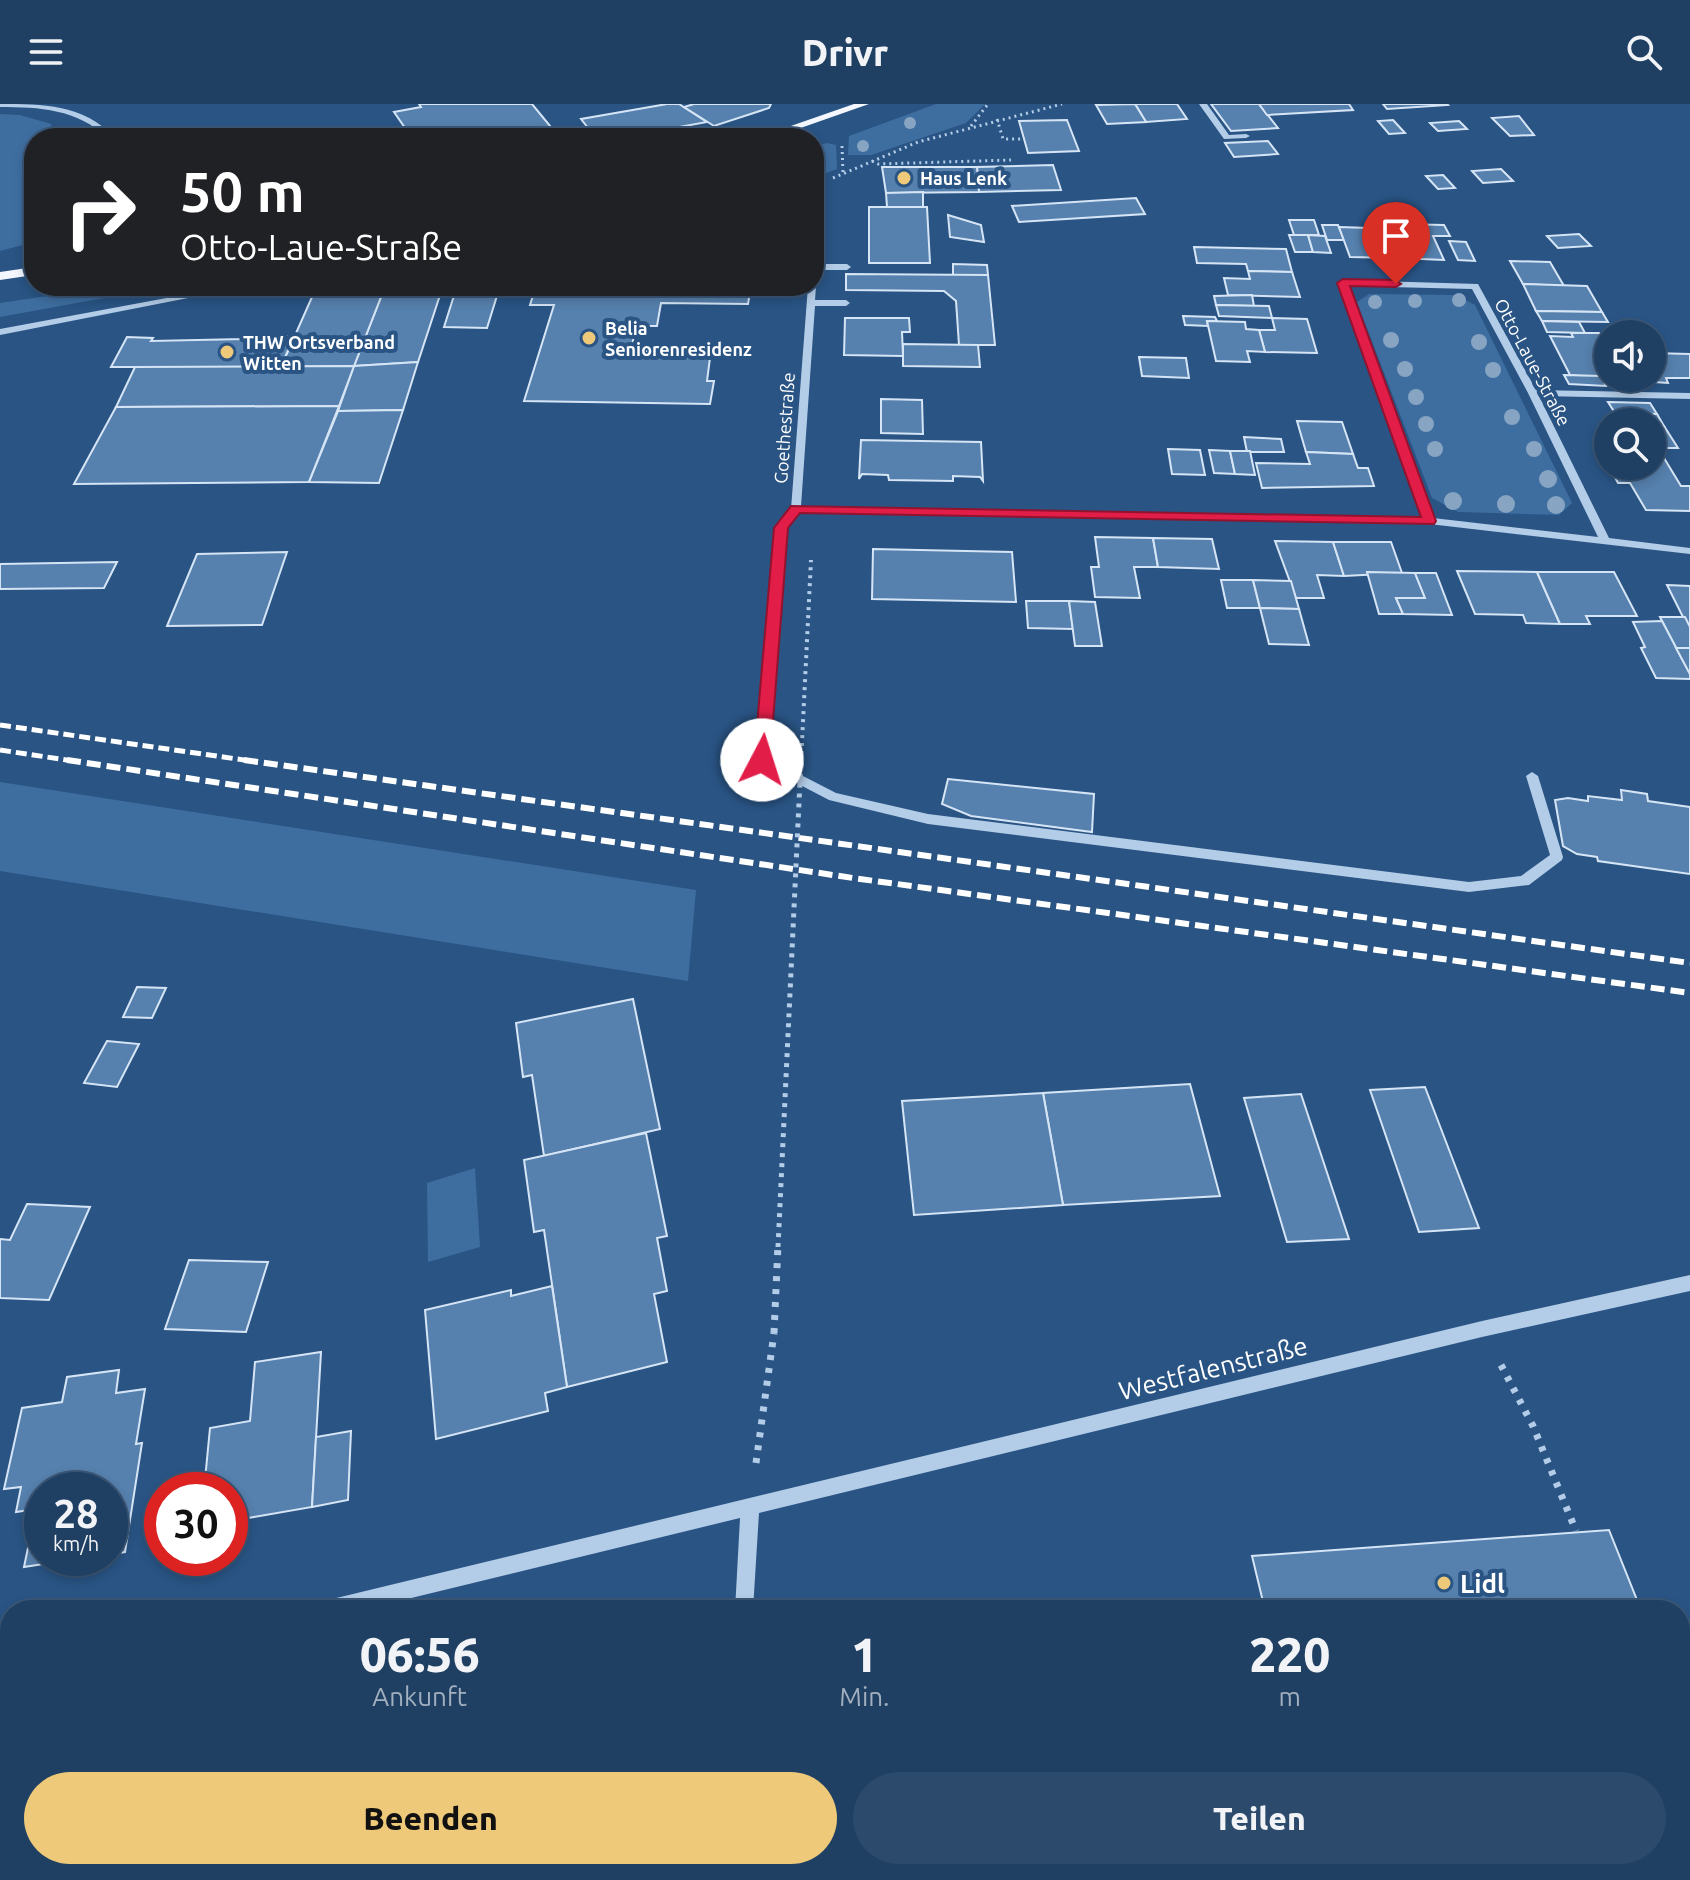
<!DOCTYPE html>
<html lang="de">
<head>
<meta charset="utf-8">
<style>
	body { margin:0; font-family:Ubuntu,sans-serif; background:#2c4a6c; color:#f1f3f6; height:100vh; display:flex; flex-direction:column; font-size:30px; white-space:nowrap }
	* { box-sizing:border-box; margin:0 }
	p { font-size:26px; color:#a1afbe }
	.icon { flex:none; width:44px; height:44px; fill:none; stroke:currentColor; stroke-width:2; stroke-linecap:round; stroke-linejoin:round }
	.map { position:relative; flex:1; overflow:hidden }
	.details { position:absolute; left:0px; top:1496px; width:1690px; height:280px; display:flex; flex-direction:column; background:#1f3f63; border-radius:32px 32px 0 0; box-shadow:0 4px 12px #0003,0 0 0 2px #3c5878 }
	.details>* { flex:none }
	.guide { position:absolute; left:24px; top:24px; width:800px; height:168px; border-radius:32px; box-shadow:0 4px 12px #0003,0 0 0 2px #3c5878; background:#202124; color:#fff; overflow:hidden }
	.buttons { position:absolute; left:1594px; top:216px; display:grid; gap:16px }
	.buttons a { display:grid; place-items:center; width:72px; height:72px; border-radius:50%; background:#1f3f63; box-shadow:0 4px 12px #0003,0 0 0 2px #3c5878; font-size:40px }
	.speed { position:absolute; left:24px; top:1368px; display:flex; gap:16px; font-size:40px; font-weight:700; text-align:center }
	.speed>* { display:grid; place-content:center; width:104px; height:104px; border-radius:50%; background:#1f3f63; box-shadow:0 4px 12px #0003,0 0 0 2px #3c5878; line-height:1 }
	.speed small { font-size:20px; font-weight:400 }
	.speed .limit { border:12px solid #d22; background:#fff; color:#111 }
	.pin { position:absolute; display:grid; place-items:center; width:68px; height:68px; color:#fff; margin:-82px -34px; border-radius:50% 50% 50% 0; rotate:-45deg; box-shadow:0 0 8px #0007 }
	.pin .icon { rotate:45deg }
	.me { position:absolute; width:88px; margin:-44px; rotate:5deg; stroke-linejoin:round; filter:drop-shadow(0 0 6px #0008) }
	.turn { display:flex; align-items:center; gap:28px; height:168px; padding:0 24px; font-size:36px }
	.turn .icon { width:104px; height:104px; stroke-width:2.5 }
	.turn b { display:block; font-size:56px; line-height:68px }
	.eta { display:flex; justify-content:space-evenly; align-items:center; height:136px; text-align:center }
	.eta b { font-size:48px; font-weight:800; line-height:56px }
	.primary-button { display:flex; gap:16px; margin-top:auto; padding:16px 24px }
	.primary-button a { flex:1; height:92px; border-radius:48px; background:#eec97a; color:#111; font-size:32px; font-weight:800; line-height:92px; text-align:center }
	.primary-button a+a { background:#2c4a6c; color:#f1f3f6 }
	header { display:flex; justify-content:space-between; align-items:center; height:104px; padding:0 24px; background:#1f3f63; font-size:36px; font-weight:800 }
	.map>svg:first-child { display:block }
	.green { fill:#3e6ea0 }
	.building { fill:#5680ad; stroke:#d6e5f6; stroke-width:2 }
	.lines { fill:none; stroke-linecap:round; stroke-linejoin:round }
	.path-far1 { stroke:#b3cce7; stroke-width:3; stroke-dasharray:2 4; stroke-linecap:butt }
	.path { stroke:#b3cce7; stroke-width:7; stroke-dasharray:5 8; stroke-linecap:butt }
	.minor { fill:#b3cce7; fill-rule:evenodd }
	.major { fill:#f4f8fe; fill-rule:evenodd }
	.rail-far1 { stroke:#fff; stroke-width:5; stroke-dasharray:11 5; stroke-linecap:butt }
	.rail { stroke:#fff; stroke-width:6; stroke-dasharray:14 6; stroke-linecap:butt }
	.path-bridge-far2 { stroke:#b3cce7; stroke-width:4; stroke-dasharray:3 5; stroke-linecap:butt }
	.path-bridge-far1 { stroke:#b3cce7; stroke-width:5; stroke-dasharray:4 6; stroke-linecap:butt }
	.path-bridge { stroke:#b3cce7; stroke-width:7; stroke-dasharray:5 8; stroke-linecap:butt }
	.tree { fill:#88a4c3 }
	.route { fill:#e11d48; stroke:#92132f; stroke-width:2 }
	.poi-dot { fill:#eec97a; stroke:#295484; stroke-width:3 }
	.labels { text-anchor:middle; dominant-baseline:central; stroke-width:8; stroke-linejoin:round; paint-order:stroke }
	.far-poi-label { font-size:18px; font-weight:bold; fill:#fff; stroke:#295484; text-anchor:start }
	.far-street-label { font-size:18px; fill:#fff; stroke:#295484 }
	.near-street-label { font-size:26px; fill:#fff; stroke:#295484 }
	.near-poi-label { font-size:26px; font-weight:bold; fill:#fff; stroke:#295484; text-anchor:start }
</style>
</head>
<body>
<header><svg class="icon" aria-label="menu" viewBox="0 0 24 24"><path d="M4 6h16M4 12h16M4 18h16"/></svg>Drivr<svg class="icon" aria-label="search" viewBox="0 0 24 24"><circle cx="10" cy="10" r="6"/><path d="M15 15l6 6"/></svg></header>
<div class="map">
<svg width="1690" height="1776" viewBox="0 0 1690 1776">
	<rect width="100%" height="100%" fill="#295484"/>
	<g class="green">
		<polygon points="936,0 985,0 966,19 871,51 848,51 849,32"/>
		<polygon points="0,10 20,11 51,20 53,34 34,34 34,138 0,147"/>
		<polygon points="827,39 836,41 837,65 826,69 814,67 814,42"/>
		<polygon points="116,182 170,182 0,213 0,199"/>
		<polygon points="1369,190 1456,191 1475,201 1572,399 1559,411 1458,408 1432,394 1357,198"/>
		<polygon points="0,678 696,786 688,877 0,767"/>
		<polygon points="475,1064 480,1143 428,1158 427,1079"/>
	</g>
	<g class="building">
		<polygon points="419,0 532,0 560,34 412,34 394,8 421,3"/>
		<polygon points="667,0 679,0 707,18 663,26 660,23 641,26 643,29 619,34 616,30 596,34 581,15"/>
		<polygon points="694,0 771,0 769,4 714,22 684,3"/>
		<polygon points="1135,0 1177,0 1187,15 1146,18"/>
		<polygon points="1135,0 1146,18 1107,20 1096,1"/>
		<polygon points="1211,0 1259,0 1278,24 1231,27"/>
		<polygon points="1259,0 1349,0 1353,6 1267,11"/>
		<polygon points="1383,0 1447,0 1448,1 1387,5"/>
		<polygon points="1519,12 1534,31 1510,32 1492,14"/>
		<polygon points="1067,16 1079,47 1028,49 1019,17"/>
		<polygon points="1393,16 1405,29 1389,30 1378,17"/>
		<polygon points="1459,17 1467,25 1438,27 1430,19"/>
		<polygon points="1268,37 1278,50 1234,53 1225,39"/>
		<polygon points="1053,61 1061,86 979,88 977,63"/>
		<polygon points="882,63 977,63 979,88 886,89"/>
		<polygon points="1501,65 1513,77 1483,79 1472,67"/>
		<polygon points="1443,71 1455,84 1438,85 1426,72"/>
		<polygon points="923,88 923,103 887,103 886,89"/>
		<polygon points="1136,94 1145,110 1019,118 1012,102"/>
		<polygon points="869,103 927,103 930,159 869,159"/>
		<polygon points="948,111 981,121 984,138 950,133"/>
		<polygon points="1289,116 1314,116 1319,131 1294,131"/>
		<polygon points="1397,120 1444,121 1450,132 1433,132 1444,156 1397,154 1391,138 1404,138"/>
		<polygon points="1322,121 1338,121 1344,136 1327,136"/>
		<polygon points="1339,123 1369,124 1375,137 1391,138 1397,154 1350,153"/>
		<polygon points="1579,130 1591,142 1558,144 1547,132"/>
		<polygon points="1289,131 1308,131 1313,148 1295,148"/>
		<polygon points="1308,131 1325,132 1331,149 1313,148"/>
		<polygon points="1449,137 1466,138 1475,157 1458,156"/>
		<polygon points="1194,143 1286,145 1292,168 1248,167 1246,160 1197,159"/>
		<polygon points="1510,157 1550,158 1564,182 1523,180"/>
		<polygon points="953,160 987,161 988,171 953,171"/>
		<polygon points="1248,167 1292,168 1300,193 1228,191 1224,174 1250,175"/>
		<polygon points="846,170 988,171 995,241 959,241 956,197 944,187 846,186"/>
		<polygon points="1523,180 1587,182 1602,208 1536,207"/>
		<polygon points="366,182 443,182 418,258 354,262 381,193 362,193"/>
		<polygon points="457,182 500,182 487,224 444,223"/>
		<polygon points="536,182 751,182 748,200 661,199 657,222 636,222 631,246 679,250 678,253 710,254 707,277 714,277 710,300 524,297 554,201 530,201"/>
		<polygon points="1252,191 1254,202 1216,201 1214,192"/>
		<polygon points="312,193 381,193 354,262 281,263"/>
		<polygon points="1216,201 1269,202 1272,214 1219,212"/>
		<polygon points="1536,207 1602,208 1608,218 1542,217"/>
		<polygon points="1183,212 1215,213 1217,217 1207,217 1208,222 1185,221"/>
		<polygon points="845,214 909,214 910,228 902,228 903,252 844,251"/>
		<polygon points="1272,214 1307,215 1317,249 1265,248 1259,226 1275,226"/>
		<polygon points="1207,217 1245,218 1246,225 1259,226 1265,248 1247,247 1250,258 1216,257"/>
		<polygon points="1542,217 1579,218 1585,229 1547,228"/>
		<polygon points="1571,229 1599,229 1608,245 1608,274 1625,276 1570,271 1550,232 1573,233"/>
		<polygon points="246,232 294,232 281,263 111,263 127,233 153,234 151,237 244,235"/>
		<polygon points="903,240 978,241 980,263 903,262"/>
		<polygon points="1652,249 1690,250 1690,274 1666,274 1668,279 1654,278"/>
		<polygon points="1139,253 1186,254 1189,274 1142,272"/>
		<polygon points="418,258 403,306 338,307 354,262"/>
		<polygon points="354,262 339,302 116,303 135,263"/>
		<polygon points="1564,271 1601,272 1606,282 1569,280"/>
		<polygon points="881,295 922,296 923,330 881,329"/>
		<polygon points="1608,298 1650,299 1657,310 1615,309"/>
		<polygon points="339,302 309,378 74,380 116,303"/>
		<polygon points="403,306 379,379 309,378 338,307"/>
		<polygon points="1615,309 1657,310 1664,322 1652,321 1652,318 1620,318"/>
		<polygon points="1297,317 1342,318 1353,350 1306,348"/>
		<polygon points="1652,321 1664,322 1678,344 1658,344 1664,354 1652,354"/>
		<polygon points="1244,333 1281,335 1284,348 1247,348"/>
		<polygon points="861,336 981,338 983,377 980,373 953,372 953,377 889,376 888,371 862,370 859,375"/>
		<polygon points="1168,345 1200,346 1205,371 1172,370"/>
		<polygon points="1209,346 1230,347 1235,370 1214,369"/>
		<polygon points="1230,347 1250,347 1255,371 1235,370"/>
		<polygon points="1306,348 1353,350 1358,364 1368,364 1374,382 1262,384 1256,359 1310,360"/>
		<polygon points="1652,354 1664,354 1681,382 1690,382 1690,407 1646,406 1630,379 1618,379 1612,368 1624,368 1621,362 1652,362"/>
		<polygon points="1095,433 1153,434 1158,463 1134,463 1140,494 1095,493 1091,463 1099,463"/>
		<polygon points="1153,434 1212,435 1219,465 1158,463"/>
		<polygon points="1275,437 1333,438 1344,472 1317,471 1324,494 1296,494"/>
		<polygon points="1333,438 1391,438 1402,469 1344,472"/>
		<polygon points="873,445 1012,448 1016,498 872,495"/>
		<polygon points="287,448 262,521 167,522 197,450"/>
		<polygon points="117,458 104,484 0,485 0,460"/>
		<polygon points="1457,467 1537,468 1560,520 1526,519 1523,511 1475,510"/>
		<polygon points="1367,468 1415,469 1425,494 1396,494 1403,510 1379,510"/>
		<polygon points="1537,468 1614,468 1637,512 1586,512 1590,520 1560,520"/>
		<polygon points="1415,469 1436,469 1452,511 1403,510 1396,494 1425,494"/>
		<polygon points="1221,476 1253,476 1260,504 1227,504"/>
		<polygon points="1253,476 1291,477 1299,505 1260,504"/>
		<polygon points="1667,481 1690,482 1690,523 1683,513"/>
		<polygon points="1026,497 1069,497 1073,525 1028,524"/>
		<polygon points="1069,497 1095,498 1102,542 1075,542"/>
		<polygon points="1260,504 1299,505 1309,541 1269,540"/>
		<polygon points="1660,513 1685,513 1690,523 1690,544 1676,544"/>
		<polygon points="1662,517 1690,570 1690,575 1656,574 1641,544 1645,543 1633,518"/>
		<polygon points="1676,544 1690,544 1690,570"/>
		<polygon points="948,675 1094,690 1092,728 971,712 942,700"/>
		<polygon points="1621,686 1647,690 1648,697 1690,703 1690,770 1598,757 1597,753 1577,750 1563,742 1555,696 1568,694 1588,697 1588,692 1622,696"/>
		<polygon points="137,883 166,884 152,914 123,913"/>
		<polygon points="633,895 660,1025 544,1052 532,971 523,973 516,919"/>
		<polygon points="107,937 139,940 117,983 84,979"/>
		<polygon points="1190,980 1220,1092 1063,1101 1043,989"/>
		<polygon points="1425,983 1479,1124 1419,1128 1370,986"/>
		<polygon points="1043,989 1063,1101 914,1111 902,997"/>
		<polygon points="1301,990 1349,1135 1287,1138 1244,994"/>
		<polygon points="646,1029 667,1132 657,1134 667,1187 654,1190 667,1258 567,1283 544,1126 534,1128 524,1056"/>
		<polygon points="27,1100 90,1103 49,1196 0,1194 0,1135 10,1136"/>
		<polygon points="189,1156 268,1158 246,1228 165,1225"/>
		<polygon points="552,1182 567,1283 545,1289 548,1307 436,1335 425,1206 511,1186 511,1192"/>
		<polygon points="321,1248 312,1403 248,1414 248,1424 230,1427 230,1386 204,1386 210,1324 250,1317 255,1258"/>
		<polygon points="119,1266 116,1289 145,1285 136,1340 142,1339 125,1448 110,1450 110,1386 42,1386 42,1454 82,1454 24,1463 36,1405 16,1408 21,1383 4,1385 22,1304 62,1298 67,1273"/>
		<polygon points="351,1327 348,1396 312,1403 316,1333"/>
		<polygon points="1609,1426 1641,1506 1265,1506 1252,1452"/>
		<polygon points="1680,1607 1690,1632 1690,1776 1329,1776 1327,1766 1680,1766"/>
		<polygon points="10,1695 10,1766 70,1766 68,1776 0,1776 0,1697"/>
		<polygon points="70,1766 495,1766 494,1776 68,1776"/>
		<polygon points="495,1766 622,1766 622,1776 494,1776"/>
		<polygon points="846,1766 1022,1766 1024,1776 847,1776"/>
		<polygon points="1061,1766 1124,1766 1126,1776 1063,1776"/>
	</g>
	<g class="lines">
		<g class="path-far1">
			<polyline points="997,15 1003,35 1022,35"/>
			<polyline points="971,22 988,0"/>
			<polyline points="842,42 843,69"/>
			<polyline points="872,57 878,60 1011,56"/>
			<polyline points="833,74 918,38 1062,0"/>
		</g>
		<g class="path">
			<polyline points="1501,1261 1533,1322 1576,1427"/>
			<polyline points="756,1359 774,1229"/>
		</g>
		<g class="minor">
			<path d="M0 0C42 0 84 0 115 34H107C78 5 39 3 0 3Z"/>
			<polygon points="1199,0 1207,0 1229,31 1246,30 1250,32 1246,34 1224,35"/>
			<polygon points="814,96 818,98 818,157 814,160"/>
			<polygon points="814,160 847,160 851,163 847,166 814,166"/>
			<path d="M1343 176 1478 180 1536 286 1690 289V295L1539 292 1609 434 1690 444V450L1429 420 799 408 786 424 768 654 836 689 928 710 1469 778 1521 772 1550 751 1526 672 1532 668 1538 672 1563 753 1562 756 1529 781 1469 788 928 720 829 696 758 659 756 656 776 424 791 405 808 182H814V180L816 182 815 196H846L850 199 846 202H815L801 402 1423 414 1339 179ZM1348 182 1472 185 1528 289 1598 433 1433 414Z"/>
			<polygon points="231,182 249,182 0,231 0,225"/>
			<polygon points="1690,1171 1690,1187 1482,1233 759,1409 753,1506 735,1506 740,1414 362,1506 315,1506 317,1499 324,1497 1482,1217"/>
			<polygon points="10,1572 10,1592 0,1595 0,1575"/>
			<polygon points="732,1766 752,1766 751,1776 731,1776"/>
		</g>
		<g class="major">
			<polygon points="854,0 869,0 772,34 756,34"/>
			<polygon points="34,163 34,171 0,176 0,168"/>
		</g>
		<g class="rail-far1">
			<polyline points="0,621 258,658"/>
			<polyline points="0,646 80,658"/>
		</g>
		<g class="rail">
			<polyline points="67,656 853,774 1690,889"/>
			<polyline points="244,656 1690,859"/>
		</g>
		<polyline class="path-bridge-far2" points="801,658 811,456"/>
		<polyline class="path-bridge-far1" points="778,1143 801,656"/>
		<polyline class="path-bridge" points="774,1229 778,1141"/>
	</g>
	<g class="tree">
		<circle cx="910" cy="19" r="6"/>
		<circle cx="863" cy="42" r="6"/>
		<circle cx="1459" cy="196" r="7"/>
		<circle cx="1415" cy="197" r="7"/>
		<circle cx="1375" cy="198" r="7"/>
		<circle cx="1391" cy="236" r="8"/>
		<circle cx="1479" cy="238" r="8"/>
		<circle cx="1405" cy="265" r="8"/>
		<circle cx="1493" cy="266" r="8"/>
		<circle cx="1416" cy="293" r="8"/>
		<circle cx="1512" cy="313" r="8"/>
		<circle cx="1426" cy="320" r="8"/>
		<circle cx="1435" cy="345" r="8"/>
		<circle cx="1534" cy="345" r="8"/>
		<circle cx="1548" cy="375" r="9"/>
		<circle cx="1453" cy="397" r="9"/>
		<circle cx="1506" cy="400" r="9"/>
		<circle cx="1556" cy="401" r="9"/>
	</g>
	<polygon class="route" points="1343,175 1396,176 1401,180 1396,183 1350,182 1436,417 1434,420 800,409 788,424 770,656 762,661 756,660 754,656 774,424 791,402 1421,413 1337,179"/>
	<g class="poi-dot">
		<circle cx="904" cy="74" r="8"/>
		<circle cx="589" cy="234" r="8"/>
		<circle cx="227" cy="248" r="8"/>
		<circle cx="1444" cy="1479" r="8"/>
	</g>
	<g class="labels">
		<g class="far-poi-label">
			<text x="920" y="74">Haus Lenk</text>
			<text x="605" y="224">Belia<tspan x="605" dy="21">Seniorenresidenz</tspan></text>
			<text x="243" y="238">THW Ortsverband<tspan x="243" dy="21">Witten</tspan></text>
		</g>
		<g class="far-street-label">
			<text transform="translate(1533 258) rotate(62)">Otto-Laue-Straße</text>
			<text transform="translate(784 324) rotate(-86)">Goethestraße</text>
		</g>
		<g class="near-street-label">
			<text transform="translate(1213 1264) rotate(-14)">Westfalenstraße</text>
		</g>
		<g class="near-poi-label">
			<text x="1460" y="1479">Lidl</text>
		</g>
	</g>
</svg>
<div class="buttons">
<a><svg class="icon" aria-label="sound" viewBox="0 0 24 24"><path d="M4 9h4l5-4v14l-5-4H4zM17 9q2 3 0 6"/></svg></a>
<a><svg class="icon" aria-label="search" viewBox="0 0 24 24"><circle cx="10" cy="10" r="6"/><path d="M15 15l6 6"/></svg></a>
</div>
<div class="speed"><div>28<small>km/h</small></div><div class="limit">30</div></div>
<div class="pin" style="left:1396px;top:180px;background:#d93025"><svg class="icon" aria-label="arrive" viewBox="0 0 24 24"><path d="M6 21V4h12l-3 4 3 4H6"/></svg></div>
<svg class="me" style="left:762px;top:656px" viewBox="-20 -20 40 40"><circle r="19" fill="#fff"/><path d="M0-13L10 11 0 6-10 11z" fill="#e11d48"/></svg>
<div class="guide">
<div class="turn"><svg class="icon" aria-label="right" viewBox="0 0 24 24"><path d="M7 20v-9h11M14 6l5 5-5 5"/></svg><div><b>50 m</b>Otto-Laue-Straße</div></div>
</div>
<section class="details">
<div class="eta">
<div><b>06:56</b><p>Ankunft</p></div>
<div><b>1</b><p>Min.</p></div>
<div><b>220</b><p>m</p></div>
</div>
<div class="primary-button"><a>Beenden</a><a>Teilen</a></div>
</section>
</div>
</body>
</html>
